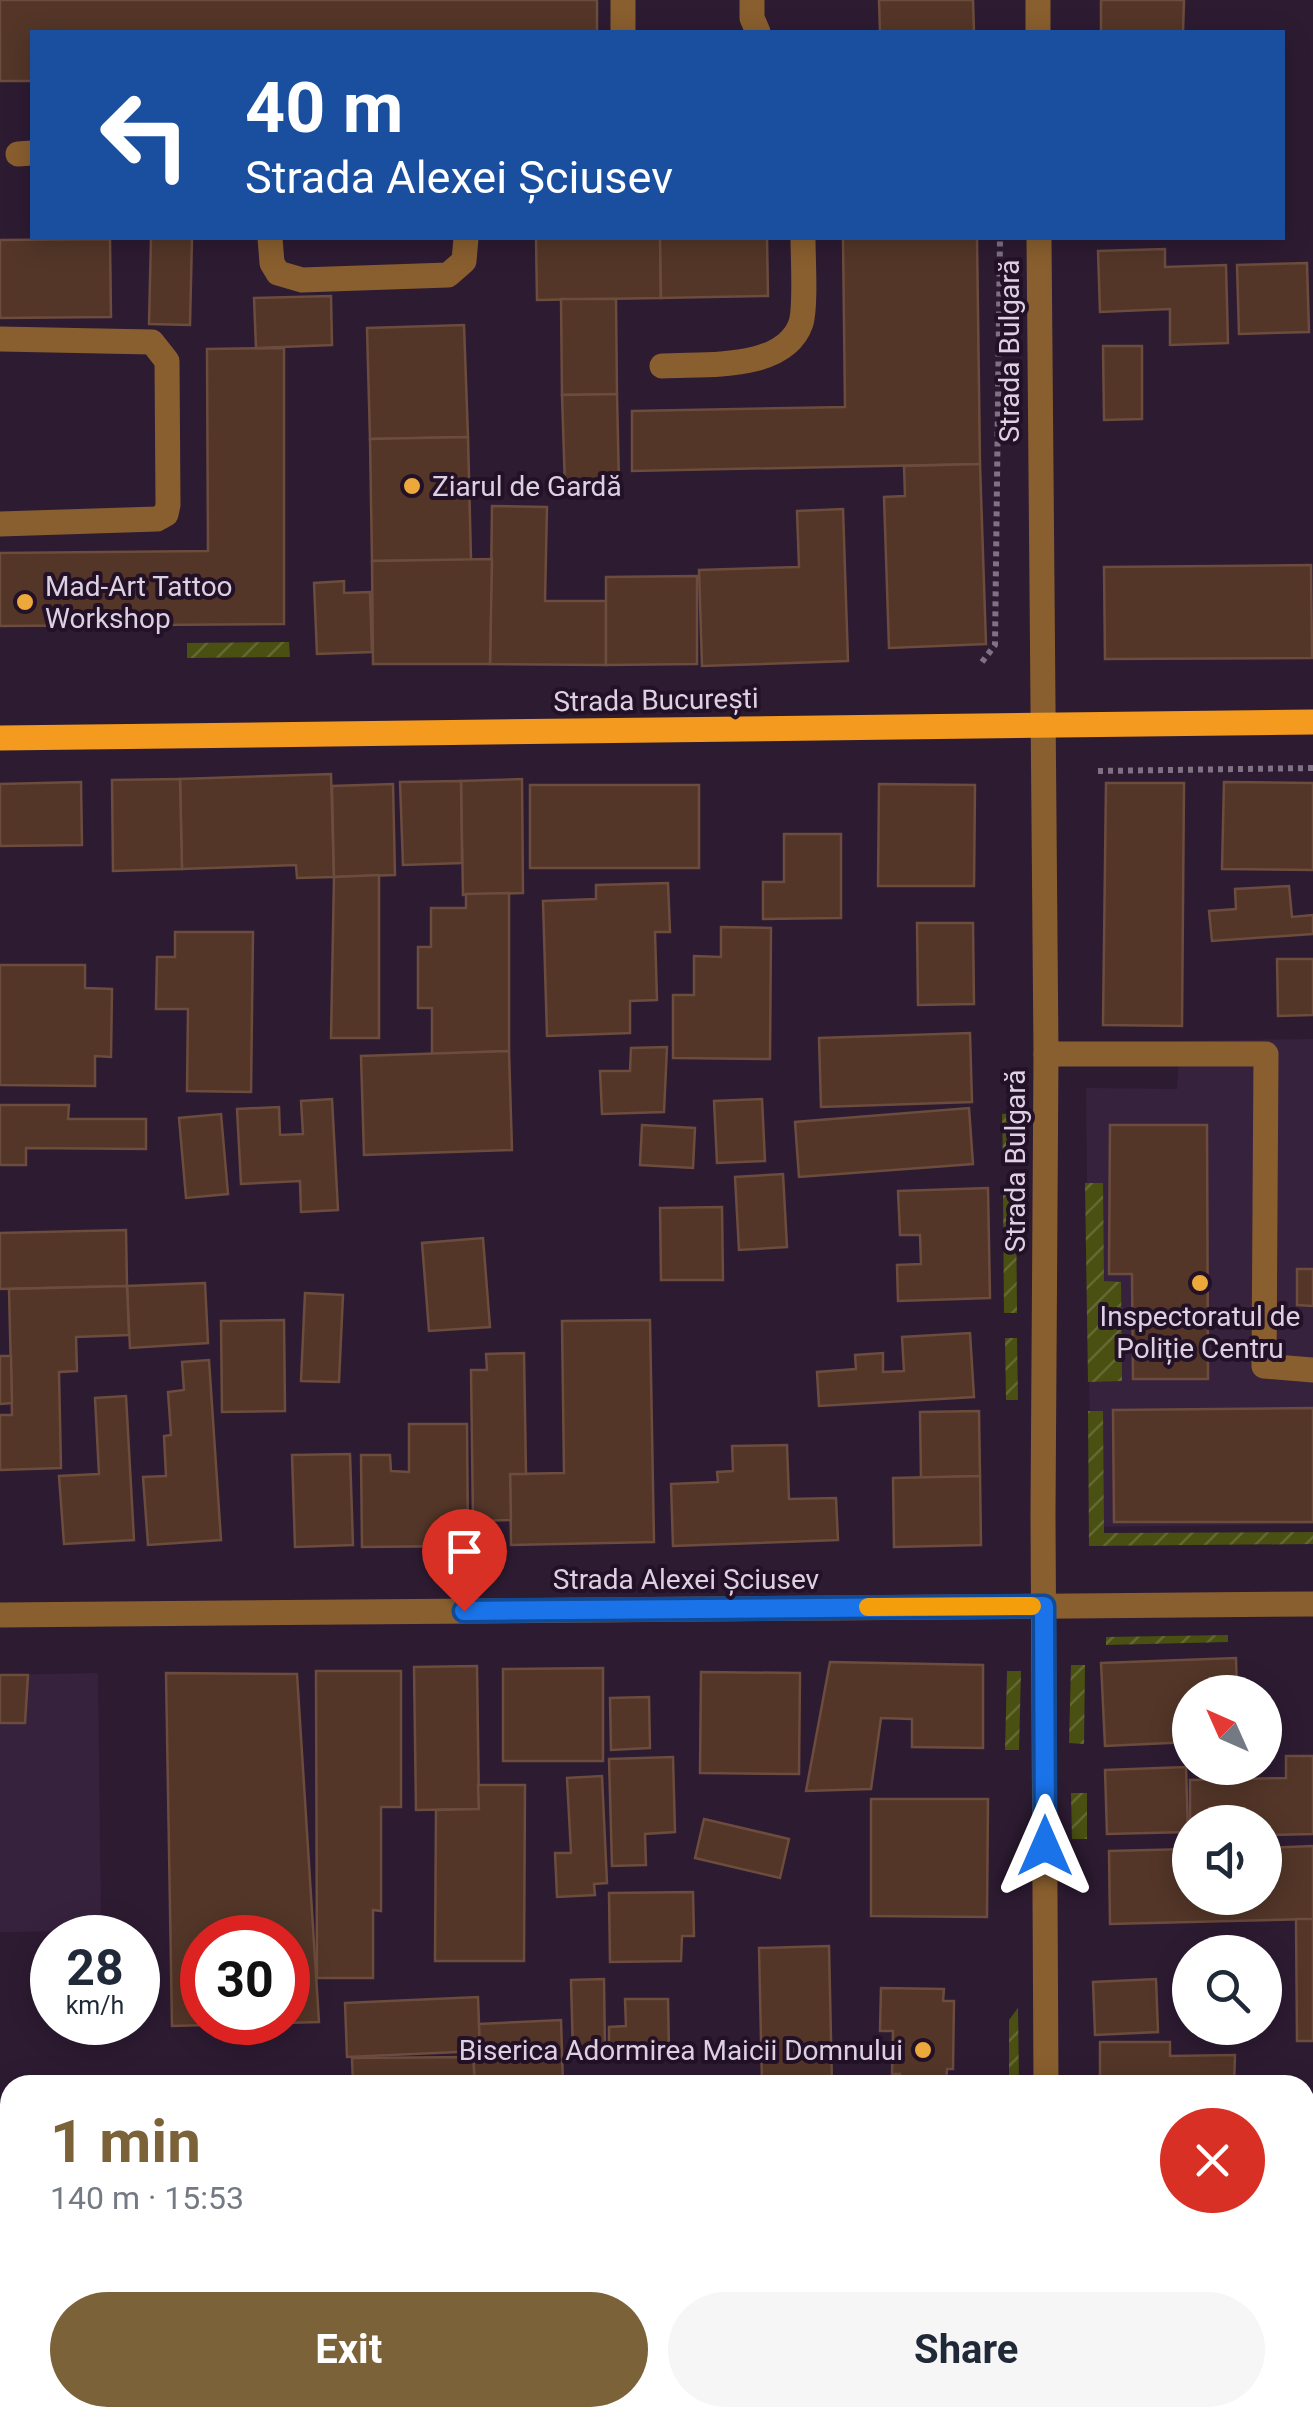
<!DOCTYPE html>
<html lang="en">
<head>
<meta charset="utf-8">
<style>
	body { margin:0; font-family:Roboto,sans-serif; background:#f6f6f7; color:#1f2937; height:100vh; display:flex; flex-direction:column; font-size:38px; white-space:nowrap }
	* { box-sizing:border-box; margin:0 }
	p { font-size:32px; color:#747a83 }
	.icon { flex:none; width:55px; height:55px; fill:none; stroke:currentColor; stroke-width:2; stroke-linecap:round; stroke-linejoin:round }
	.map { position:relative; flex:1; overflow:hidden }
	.sheet { position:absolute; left:0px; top:2075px; width:1315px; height:352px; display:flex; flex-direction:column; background:#fff; border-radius:30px 30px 0 0; box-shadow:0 5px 25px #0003 }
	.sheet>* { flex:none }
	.guide { position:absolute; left:30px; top:30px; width:1255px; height:210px; border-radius:0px; box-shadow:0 5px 25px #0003; background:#1a4fa0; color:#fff; overflow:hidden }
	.needle { width:65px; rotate:315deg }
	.controls { position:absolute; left:1172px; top:1675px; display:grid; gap:20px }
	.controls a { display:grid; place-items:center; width:110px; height:110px; border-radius:50%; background:#fff; box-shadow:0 5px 25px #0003; font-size:50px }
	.speed { position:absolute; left:30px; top:1915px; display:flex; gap:20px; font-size:50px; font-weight:700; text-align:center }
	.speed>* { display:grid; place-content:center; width:130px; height:130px; border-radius:50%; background:#fff; box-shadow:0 5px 25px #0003; line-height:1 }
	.speed small { font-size:25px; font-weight:400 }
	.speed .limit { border:15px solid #d22; background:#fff; color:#111 }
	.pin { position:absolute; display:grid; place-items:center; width:85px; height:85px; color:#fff; margin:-102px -42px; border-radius:50% 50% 50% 0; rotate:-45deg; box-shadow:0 0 10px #0007 }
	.pin .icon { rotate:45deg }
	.me { position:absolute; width:110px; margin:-55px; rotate:0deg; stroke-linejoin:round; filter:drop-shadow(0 0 8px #0008) }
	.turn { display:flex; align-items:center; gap:35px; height:210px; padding:0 50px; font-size:45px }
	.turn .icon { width:130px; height:130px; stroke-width:2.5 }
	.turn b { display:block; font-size:70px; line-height:85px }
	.round { display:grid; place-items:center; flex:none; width:105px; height:105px; border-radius:52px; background:#f6f6f7 }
	.summary { display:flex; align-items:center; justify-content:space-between; height:170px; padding:0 50px }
	h1 { font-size:60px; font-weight:700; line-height:75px; color:#7c6239 }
	.cta { display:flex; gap:20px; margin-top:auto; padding:20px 50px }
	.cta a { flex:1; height:115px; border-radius:60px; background:#7c6239; color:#fff; font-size:40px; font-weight:700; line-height:115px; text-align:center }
	.cta a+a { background:#f6f6f7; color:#1f2937 }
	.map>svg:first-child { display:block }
	.built { fill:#37223e }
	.garden { fill:url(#garden-furrows) }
	.building { fill:#533628; stroke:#6c4c3d; stroke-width:2.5; fill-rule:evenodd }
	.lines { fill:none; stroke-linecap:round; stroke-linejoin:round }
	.path { stroke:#807185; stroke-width:6; stroke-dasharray:5 5; stroke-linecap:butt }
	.minor { stroke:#8a5f2f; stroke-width:25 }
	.major { stroke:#f39a1f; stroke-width:25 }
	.route-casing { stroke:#114b97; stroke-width:25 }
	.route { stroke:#1a73e8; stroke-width:18 }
	.slow { stroke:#f59e0b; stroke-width:18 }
	.poi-dot { fill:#eda83b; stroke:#231128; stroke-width:4 }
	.labels { text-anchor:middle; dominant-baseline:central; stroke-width:8; stroke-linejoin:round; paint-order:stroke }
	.street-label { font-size:28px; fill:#ddd1e1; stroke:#231128 }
	.poi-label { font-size:28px; fill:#ddd1e1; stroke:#231128; text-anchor:start }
</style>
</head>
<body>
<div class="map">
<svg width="1313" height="2427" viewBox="0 0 1313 2427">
	<defs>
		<pattern id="garden-furrows" width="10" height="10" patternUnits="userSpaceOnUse" patternTransform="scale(2.5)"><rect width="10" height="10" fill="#4a5011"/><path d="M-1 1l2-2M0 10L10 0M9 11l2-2" fill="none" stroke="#646833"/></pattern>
	</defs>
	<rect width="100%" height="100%" fill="#2d1b32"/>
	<g class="built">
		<polygon points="1313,1039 1313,1524 1091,1527 1086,1088 1177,1089 1180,1041"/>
		<polygon points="98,1673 101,1931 0,1932 0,1675"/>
	</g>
	<g class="garden">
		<polygon points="289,642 290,657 187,658 187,643"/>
		<polygon points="1015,1113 1016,1163 1003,1163 1002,1114"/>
		<polygon points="1085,1183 1103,1183 1104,1281 1121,1282 1122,1381 1088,1382"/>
		<polygon points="1003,1194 1016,1194 1017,1313 1004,1313"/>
		<polygon points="1005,1338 1017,1338 1018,1400 1006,1400"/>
		<polygon points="1088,1411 1103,1411 1104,1533 1313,1532 1313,1544 1089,1546"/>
		<polygon points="1228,1635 1228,1642 1106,1645 1106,1637"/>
		<polygon points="1071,1665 1085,1665 1084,1744 1069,1743"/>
		<polygon points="1007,1671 1021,1671 1019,1750 1005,1750"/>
		<polygon points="1071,1793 1087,1793 1087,1839 1072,1839"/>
		<polygon points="1018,2008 1019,2085 1009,2085 1009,2020"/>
		<polygon points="986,2418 987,2427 860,2427 860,2419"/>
	</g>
	<g class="building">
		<polygon points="0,0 597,0 597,32 32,32 32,81 0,81"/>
		<polygon points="879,0 973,0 974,32 880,32"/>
		<polygon points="1101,0 1184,0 1183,32 1101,32"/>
		<polygon points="151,238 192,238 190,325 149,324"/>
		<polygon points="536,238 660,238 661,298 537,300"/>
		<polygon points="660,238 767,238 768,296 661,298"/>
		<polygon points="843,238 977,238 980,464 632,471 632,411 845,407"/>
		<polygon points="110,239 111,317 0,318 0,240"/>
		<polygon points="1165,249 1165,267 1226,265 1228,343 1170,345 1170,309 1100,312 1098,251"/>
		<polygon points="1307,263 1309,332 1239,334 1237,265"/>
		<polygon points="331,296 332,345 256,348 254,298"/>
		<polygon points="561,299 616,299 617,394 562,395"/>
		<polygon points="464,325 468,437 370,439 367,328"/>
		<polygon points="1103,346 1142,346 1142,419 1104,420"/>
		<polygon points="284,348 284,624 0,626 0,553 208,551 207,349"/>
		<polygon points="617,394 619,485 565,487 562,395"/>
		<polygon points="468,437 471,560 372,561 370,439"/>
		<polygon points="980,464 986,644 889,648 884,497 905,496 904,466"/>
		<polygon points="492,506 547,507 545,601 606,601 606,665 490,664"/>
		<polygon points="843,509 848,661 702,666 699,570 799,567 797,511"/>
		<polygon points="492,559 490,664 373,664 372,561"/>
		<polygon points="1311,565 1312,658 1105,659 1104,567"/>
		<polygon points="697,576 697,664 606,665 606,577"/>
		<polygon points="344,581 344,593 370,592 372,652 317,654 314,583"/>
		<polygon points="331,774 334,877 297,878 296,865 182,869 180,779"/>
		<polygon points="180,779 182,869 113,871 112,780"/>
		<polygon points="522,779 523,893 463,895 461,781"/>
		<polygon points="461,781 462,863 403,865 400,782"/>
		<polygon points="81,782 82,845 0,846 0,784"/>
		<polygon points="1224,782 1313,783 1313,870 1222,869"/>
		<polygon points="1106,783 1184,783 1182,1026 1103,1025"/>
		<polygon points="393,784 395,875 334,877 332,786"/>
		<polygon points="879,784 975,785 974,886 878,886"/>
		<rect x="530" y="785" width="169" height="83"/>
		<polygon points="784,834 841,834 841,918 763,919 763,882 784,882"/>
		<polygon points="379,875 379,1038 331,1038 334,877"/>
		<polygon points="668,883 670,932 655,932 657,1000 630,1001 630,1033 547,1036 543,901 596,899 596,885"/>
		<polygon points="1289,886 1292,917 1313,915 1313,934 1212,941 1209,911 1236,909 1235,889"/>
		<polygon points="509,893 509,1051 432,1054 432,1008 418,1008 418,947 431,947 431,908 466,908 466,894"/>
		<polygon points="917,923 973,923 974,1004 918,1005"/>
		<polygon points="721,927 771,928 770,1059 673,1058 673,995 694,995 694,956 721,957"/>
		<polygon points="175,932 253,932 251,1092 187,1091 188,1009 156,1009 157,957 175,957"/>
		<polygon points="1277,959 1313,959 1313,1015 1278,1016"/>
		<polygon points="0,965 85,965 85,988 112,989 111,1057 95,1056 95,1086 0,1085"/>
		<polygon points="970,1033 972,1102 821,1107 819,1038"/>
		<polygon points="667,1047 664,1112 602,1114 600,1071 630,1071 631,1048"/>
		<polygon points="509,1051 512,1150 364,1155 361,1056"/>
		<polygon points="332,1099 338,1210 301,1212 300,1181 241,1184 237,1109 279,1107 280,1135 303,1134 301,1101"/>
		<polygon points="762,1099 765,1161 717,1163 714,1101"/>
		<polygon points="0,1105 69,1105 68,1119 146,1119 146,1149 26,1148 26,1165 0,1165"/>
		<polygon points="969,1108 973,1164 799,1177 795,1122"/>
		<polygon points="221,1114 228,1194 186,1198 179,1118"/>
		<polygon points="642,1125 695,1128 693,1168 640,1165"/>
		<polygon points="1110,1125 1207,1125 1208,1379 1133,1379 1132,1274 1109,1274"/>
		<polygon points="783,1174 787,1247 739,1250 735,1177"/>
		<polygon points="988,1188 990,1298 898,1301 897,1265 921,1264 920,1235 900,1235 898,1191"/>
		<polygon points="722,1207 723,1280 661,1280 660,1208"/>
		<polygon points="126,1230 127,1286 0,1289 0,1233"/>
		<polygon points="483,1238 490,1327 429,1331 422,1243"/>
		<polygon points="1297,1269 1313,1269 1313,1306 1297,1305"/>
		<polygon points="205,1283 208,1343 130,1348 127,1286"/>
		<polygon points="127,1286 129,1335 76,1337 77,1371 59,1372 61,1468 0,1470 0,1415 12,1415 9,1289"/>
		<polygon points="305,1293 343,1295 339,1382 301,1381"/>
		<polygon points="284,1320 285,1411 222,1412 221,1321"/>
		<polygon points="650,1320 654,1542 511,1545 510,1474 564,1473 562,1321"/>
		<polygon points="970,1333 974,1397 819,1406 817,1372 856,1369 855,1355 883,1353 883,1372 904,1371 902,1337"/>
		<polygon points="524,1353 526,1474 510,1474 511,1520 473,1521 471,1370 487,1370 486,1354"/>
		<polygon points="0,1356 11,1356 12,1403 0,1404"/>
		<polygon points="209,1360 221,1540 148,1545 143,1477 166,1476 164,1436 171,1435 168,1392 184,1390 182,1362"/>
		<polygon points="126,1396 134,1540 64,1544 59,1476 99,1474 95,1398"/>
		<polygon points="1313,1408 1313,1522 1114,1522 1113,1410"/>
		<polygon points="979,1411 980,1476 921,1478 920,1412"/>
		<polygon points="409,1424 467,1424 468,1546 362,1547 361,1455 390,1455 391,1471 409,1472"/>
		<polygon points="787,1445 789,1499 836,1498 838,1540 673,1546 671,1484 718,1482 717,1472 733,1471 732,1446"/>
		<polygon points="350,1454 353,1545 295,1547 292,1455"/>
		<polygon points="980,1476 981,1545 894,1547 893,1478"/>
		<polygon points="1236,1658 1237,1692 1190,1692 1190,1742 1105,1746 1101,1663"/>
		<polygon points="830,1662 983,1665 983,1748 912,1747 912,1719 881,1718 871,1789 806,1791"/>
		<polygon points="477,1666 479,1809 416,1810 414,1667"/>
		<polygon points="603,1668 603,1761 503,1761 503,1669"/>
		<polygon points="316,1671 401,1671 401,1807 381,1807 381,1911 373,1910 373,1978 317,1978"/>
		<polygon points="701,1672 800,1673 799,1774 700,1773"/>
		<path d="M166 1673 297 1674 319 2022 172 2026ZM202 1938H288V2022H202Z"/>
		<polygon points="0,1675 28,1675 25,1723 0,1723"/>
		<polygon points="649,1697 650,1748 611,1750 610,1698"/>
		<polygon points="1286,1756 1313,1756 1313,1834 1265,1835 1265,1822 1190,1822 1190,1780 1286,1778"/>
		<polygon points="673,1757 675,1832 645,1834 646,1865 612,1866 609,1759"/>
		<polygon points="1186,1767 1188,1832 1107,1834 1105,1770"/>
		<polygon points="602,1776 607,1883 594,1884 595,1895 557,1897 555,1853 571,1853 567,1778"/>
		<polygon points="478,1785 525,1785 524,1961 435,1961 436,1810 479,1809"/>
		<polygon points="871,1799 988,1799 987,1917 871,1916"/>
		<polygon points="704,1819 789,1839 780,1878 695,1858"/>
		<polygon points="1313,1846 1313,1919 1110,1924 1109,1851 1190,1849 1190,1898 1265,1898 1265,1848"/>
		<polygon points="693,1892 694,1936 682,1936 681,1961 610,1962 609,1893"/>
		<polygon points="1296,1919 1313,1919 1313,2041 1297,2041"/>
		<polygon points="829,1946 832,2085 762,2085 759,1948"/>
		<polygon points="604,1979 605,2053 573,2054 571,1980"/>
		<polygon points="1156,1979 1158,2032 1095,2035 1093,1982"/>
		<polygon points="881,1988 944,1989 943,2001 954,2001 953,2069 947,2069 946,2085 899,2085 900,2074 892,2074 893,2031 880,2031"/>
		<polygon points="478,1997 480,2051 347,2057 345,2003"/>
		<polygon points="625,1999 668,1999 669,2051 609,2052 609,2027 626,2026"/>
		<polygon points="561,2020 563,2085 475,2085 473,2051 480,2051 479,2024"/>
		<polygon points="1100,2042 1170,2042 1170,2056 1235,2055 1234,2085 1100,2085"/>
		<polygon points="473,2057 475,2085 353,2085 352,2058"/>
		<polygon points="0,2108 10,2108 10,2163 0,2164"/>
		<rect x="0" y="2204" width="10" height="74"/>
		<polygon points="0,2348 10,2348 10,2418 15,2418 15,2421 0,2422"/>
		<polygon points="25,2418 90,2418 90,2419 25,2423"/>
		<rect x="99" y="2418" width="77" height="9"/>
		<polygon points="180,2418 226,2418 227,2427 181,2427"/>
	</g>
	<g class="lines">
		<g class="path">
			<polyline points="982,662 995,645 1000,238"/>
			<polyline points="1098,771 1313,768"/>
		</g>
		<g class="minor">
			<polyline points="623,0 623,32"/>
			<polyline points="752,0 752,18 758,32"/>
			<polyline points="1038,0 1038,32"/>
			<polyline points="18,154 32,153"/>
			<polyline points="270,238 272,263 278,273 302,280 448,275 464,261 466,238"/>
			<polyline points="1039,238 1046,1054 1043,1514 1046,2085"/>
			<polyline points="0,339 152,342 167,361 168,505 166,514 157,519 0,524"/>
			<path d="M662 366C704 363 784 372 801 323 806 306 803 258 803 238"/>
			<polyline points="1046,1054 1266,1054 1264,1366 1313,1370"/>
			<polyline points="0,1615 1313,1604"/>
			<polyline points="1047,2418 1047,2427"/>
		</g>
		<polyline class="major" points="0,738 1313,722"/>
	</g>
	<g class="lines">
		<g class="route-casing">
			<polyline id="route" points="464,1611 1044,1606 1045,1846"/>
		</g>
		<use href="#route" class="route"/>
		<polyline class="slow" points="868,1607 1032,1606"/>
	</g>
	<g class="poi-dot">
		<circle cx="412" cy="486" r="10"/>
		<circle cx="25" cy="602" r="10"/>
		<circle cx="1200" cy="1283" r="10"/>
		<circle cx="923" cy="2050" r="10"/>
	</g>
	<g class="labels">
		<g class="street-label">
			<text transform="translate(1009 351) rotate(-90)">Strada Bulgară</text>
			<text transform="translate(656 700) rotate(-1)">Strada București</text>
			<text transform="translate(1015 1161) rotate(-90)">Strada Bulgară</text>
			<text x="686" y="1579">Strada Alexei Șciusev</text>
		</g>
		<g class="poi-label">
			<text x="432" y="486">Ziarul de Gardă</text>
			<text x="45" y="586">Mad-Art Tattoo<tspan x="45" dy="32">Workshop</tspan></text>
			<text x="1200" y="1316" text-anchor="middle">Inspectoratul de<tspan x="1200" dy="32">Poliție Centru</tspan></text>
			<text x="903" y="2050" text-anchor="end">Biserica Adormirea Maicii Domnului</text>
		</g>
	</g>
</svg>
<div class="controls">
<a><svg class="needle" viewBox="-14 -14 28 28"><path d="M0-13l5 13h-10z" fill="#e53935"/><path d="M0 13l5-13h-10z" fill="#747a83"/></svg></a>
<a><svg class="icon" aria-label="sound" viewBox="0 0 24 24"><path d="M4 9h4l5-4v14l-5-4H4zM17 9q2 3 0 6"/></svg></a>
<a><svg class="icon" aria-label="search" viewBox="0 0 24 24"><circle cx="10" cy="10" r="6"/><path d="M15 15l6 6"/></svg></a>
</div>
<div class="speed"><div>28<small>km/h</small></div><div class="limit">30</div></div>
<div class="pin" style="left:464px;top:1611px;background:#d93025"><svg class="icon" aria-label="arrive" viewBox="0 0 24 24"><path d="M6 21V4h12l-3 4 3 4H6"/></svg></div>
<svg class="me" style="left:1045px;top:1846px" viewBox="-20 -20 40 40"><path d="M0-17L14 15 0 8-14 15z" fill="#1a73e8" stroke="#fff" stroke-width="4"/></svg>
<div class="guide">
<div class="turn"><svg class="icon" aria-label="left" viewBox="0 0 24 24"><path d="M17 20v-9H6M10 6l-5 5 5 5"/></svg><div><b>40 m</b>Strada Alexei Șciusev</div></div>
</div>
<section class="sheet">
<div class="summary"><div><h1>1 min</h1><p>140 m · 15:53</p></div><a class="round" style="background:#d93025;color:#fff"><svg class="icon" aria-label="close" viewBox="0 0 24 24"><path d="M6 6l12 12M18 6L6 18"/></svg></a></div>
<div class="cta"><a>Exit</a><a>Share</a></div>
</section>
</div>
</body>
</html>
